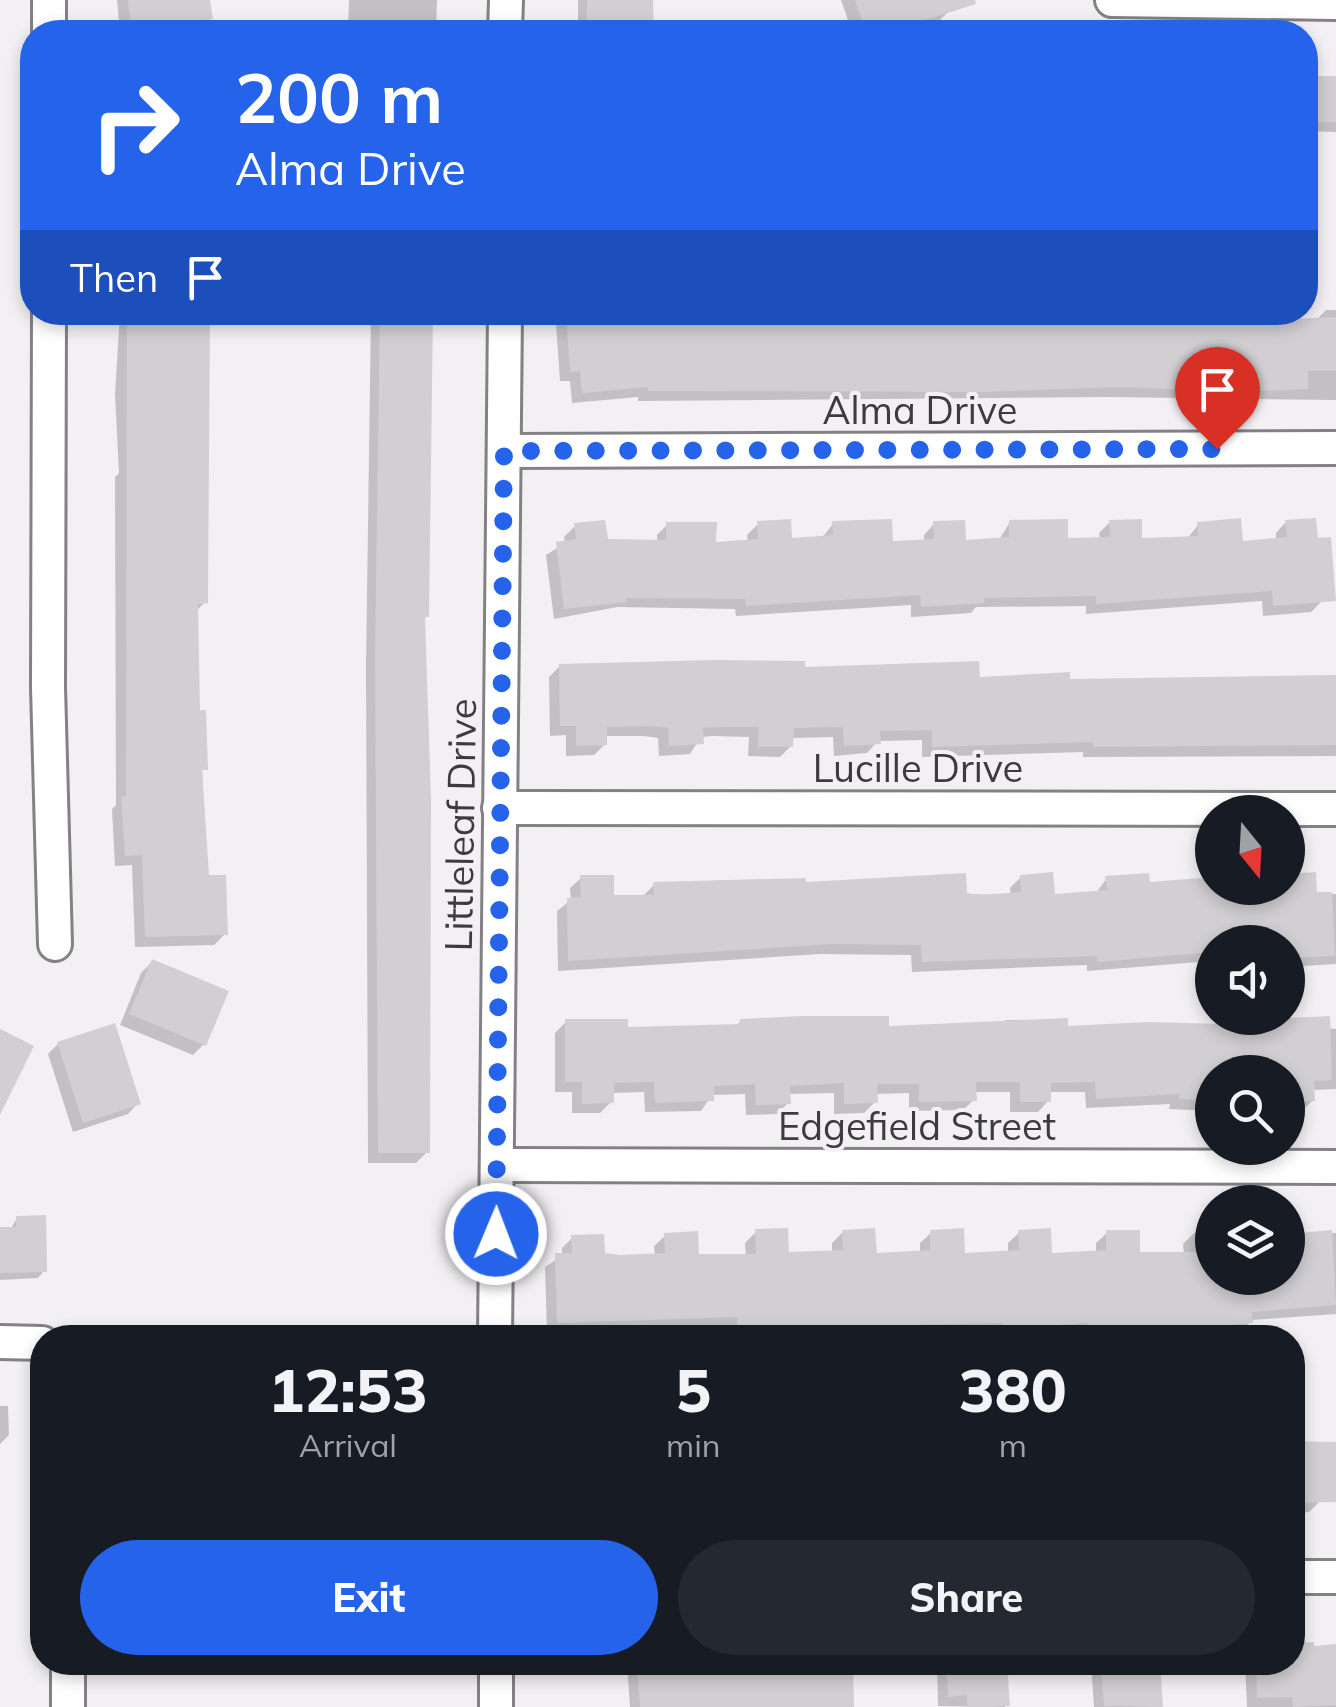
<!DOCTYPE html>
<html lang="en">
<head>
<meta charset="utf-8">
<style>
	body { margin:0; font-family:Mulish,sans-serif; background:#242831; color:#f1f3f6; height:100vh; display:flex; flex-direction:column; font-size:38px; white-space:nowrap }
	* { box-sizing:border-box; margin:0 }
	p { font-size:32px; color:#9ea1a6 }
	.icon { flex:none; width:55px; height:55px; fill:none; stroke:currentColor; stroke-width:2; stroke-linecap:round; stroke-linejoin:round }
	.map { position:relative; flex:1; overflow:hidden }
	.side { position:absolute; left:30px; top:1325px; width:1275px; height:350px; display:flex; flex-direction:column; background:#171b24; border-radius:40px; box-shadow:0 5px 15px #0003 }
	.side>* { flex:none }
	.top-card { position:absolute; left:20px; top:20px; width:1298px; height:305px; border-radius:40px; box-shadow:0 5px 15px #0003; background:#2563eb; color:#fff; overflow:hidden }
	.needle { width:65px; rotate:162deg }
	.tools { position:absolute; left:1195px; top:795px; display:grid; gap:20px }
	.tools a { display:grid; place-items:center; width:110px; height:110px; border-radius:50%; background:#171b24; box-shadow:0 5px 15px #0003; font-size:50px }
	.pin { position:absolute; display:grid; place-items:center; width:85px; height:85px; color:#fff; margin:-102px -42px; border-radius:50% 50% 50% 0; rotate:-45deg; box-shadow:0 0 10px #0007 }
	.pin .icon { rotate:45deg }
	.me { position:absolute; width:110px; margin:-55px; rotate:1deg; stroke-linejoin:round; filter:drop-shadow(0 0 8px #0008) }
	.turn { display:flex; align-items:center; gap:35px; height:210px; padding:0 50px; font-size:45px }
	.turn .icon { width:130px; height:130px; stroke-width:2.5 }
	.turn b { display:block; font-size:70px; line-height:85px }
	.then { display:flex; align-items:center; height:95px; padding:0 50px; background:#0003; gap:20px; font-size:38px }
	.eta { display:flex; justify-content:space-evenly; align-items:center; height:170px; text-align:center }
	.eta b { font-size:60px; font-weight:800; line-height:70px }
	.button { display:flex; gap:20px; margin-top:auto; padding:20px 50px }
	.button a { flex:1; height:115px; border-radius:60px; background:#2563eb; color:#fff; font-size:40px; font-weight:800; line-height:115px; text-align:center }
	.button a+a { background:#242831; color:#f1f3f6 }
	.map>svg:first-child { display:block }
	.shadow { fill:#0003 }
	.building { fill:#d2cfd2 }
	.lines { fill:none; stroke-linecap:round; stroke-linejoin:round }
	.street-casing { stroke:#838184; stroke-width:38 }
	.street { stroke:#fff; stroke-width:32 }
	.route { stroke:#2563eb; stroke-width:18; stroke-dasharray:0 32.4 }
	.labels { text-anchor:middle; dominant-baseline:central; stroke-width:8; stroke-linejoin:round; paint-order:stroke }
	.street-label { font-size:38px; fill:#3d3c3d; stroke:#f3f0f4 }
</style>
</head>
<body>
<div class="map">
<svg width="1336" height="1707" viewBox="0 0 1336 1707">
	<rect width="100%" height="100%" fill="#f3f0f4"/>
	<g class="shadow">
		<polygon points="117,0 208,0 210,32 120,32"/>
		<polygon points="349,0 437,0 436,32 348,32"/>
		<rect x="578" y="0" width="74" height="32"/>
		<polygon points="841,0 945,0 949,11 938,22 906,32 852,32"/>
		<polygon points="1305,78 1336,78 1336,132 1305,131"/>
		<polygon points="1326,310 1336,310 1336,400 1108,397 638,401 638,397 572,403 570,381 560,381 556,324 567,313 703,326 806,324 815,312 876,312 876,317 959,326 1060,322 1070,312 1131,312 1216,324 1316,320"/>
		<polygon points="120,312 208,312 205,602 195,612 207,878 225,934 214,945 135,947 132,865 115,866 112,809 116,805 115,477 119,473 115,394"/>
		<polygon points="371,312 429,312 427,616 422,620 427,1152 416,1163 368,1163 366,667"/>
		<polygon points="1010,522 1065,541 1100,540 1099,533 1110,522 1140,541 1187,539 1198,525 1241,543 1276,541 1276,533 1286,522 1322,601 1311,612 1263,616 1262,601 1086,614 1086,606 976,607 971,613 911,617 911,605 736,616 735,609 617,607 554,619 546,555 565,543 564,537 575,526 605,542 657,542 657,535 668,524 714,545 748,542 747,535 758,524 790,540 822,538 833,524 890,544 924,542 924,535 934,524 964,542 999,540"/>
		<polygon points="560,666 803,669 1068,681 1336,678 1336,756 1083,757 1083,752 922,757 922,740 878,741 867,753 834,756 833,737 791,738 791,746 780,757 748,756 749,737 712,736 701,737 690,754 659,756 658,738 644,736 605,736 605,744 594,755 566,756 566,735 550,736 549,677"/>
		<polygon points="1313,875 1315,895 1336,894 1336,964 1288,967 1288,942 1212,942 1212,961 1087,971 1087,965 912,972 911,955 820,954 558,971 557,911 571,900 570,888 581,878 612,898 643,896 654,885 804,885 1011,896 1010,888 1021,877 1052,896 1096,893 1107,878 1147,885 1212,880 1212,888 1242,888 1242,896 1275,895 1274,888 1288,888 1288,876"/>
		<polygon points="152,962 204,1044 193,1055 120,1025 141,973"/>
		<polygon points="1006,1020 1065,1020 1065,1029 1261,1028 1267,1021 1336,1029 1336,1089 1312,1090 1313,1100 1302,1111 1288,1111 1288,1072 1212,1072 1212,1111 1169,1109 1170,1104 1086,1108 1085,1092 1049,1092 1048,1101 1038,1112 1010,1112 1010,1092 974,1092 974,1100 963,1110 909,1111 909,1093 875,1094 875,1102 864,1113 834,1114 834,1093 788,1094 788,1103 777,1114 746,1115 745,1094 712,1095 701,1111 645,1112 644,1092 611,1093 611,1102 600,1113 572,1113 572,1092 555,1092 555,1033 566,1022 626,1029 735,1027 741,1021 887,1029 1000,1026"/>
		<polygon points="58,1044 138,1103 128,1114 73,1132 48,1054"/>
		<polygon points="17,1218 44,1271 38,1278 0,1280 0,1231 10,1230"/>
		<polygon points="1212,1231 1212,1278 1288,1278 1288,1234 1336,1233 1336,1314 1252,1320 1240,1333 1181,1338 1078,1337 1078,1332 1001,1338 993,1338 992,1333 727,1338 727,1327 547,1332 545,1267 562,1256 562,1248 573,1237 603,1256 655,1255 654,1246 665,1236 697,1256 746,1257 745,1243 756,1232 787,1255 832,1253 832,1243 843,1232 874,1255 920,1253 920,1243 931,1233 963,1255 1008,1253 1008,1243 1019,1233 1050,1256 1096,1253 1096,1243 1107,1233 1138,1255 1184,1254 1183,1244 1194,1233"/>
		<polygon points="0,1406 8,1406 9,1435 0,1444"/>
		<polygon points="1336,1443 1336,1499 1321,1500 1309,1512 1292,1513 1292,1444"/>
		<polygon points="1336,1647 1336,1707 1247,1707 1245,1662 1292,1662 1312,1649"/>
		<polygon points="627,1662 850,1662 851,1707 630,1707"/>
		<polygon points="1004,1662 1005,1707 938,1706 937,1662"/>
		<polygon points="1091,1662 1158,1662 1161,1707 1094,1707"/>
	</g>
	<g class="building">
		<polygon points="128,0 210,0 213,19 131,29"/>
		<polygon points="587,0 653,0 654,32 587,32"/>
		<polygon points="855,0 975,0 976,4 888,32 866,32"/>
		<rect x="1305" y="76" width="31" height="46"/>
		<polygon points="127,312 210,312 208,603 198,604 200,710 206,710 208,770 202,770 209,875 226,875 228,935 145,937 142,855 125,856 121,796 126,796"/>
		<polygon points="380,312 433,312 429,617 425,617 431,798 430,1153 378,1153 375,655"/>
		<polygon points="566,312 626,312 626,316 705,312 706,323 816,321 816,312 962,314 962,324 1071,319 1071,312 1218,312 1218,322 1336,317 1336,371 1308,371 1308,389 1239,392 1120,387 984,392 648,391 648,387 582,393 580,371 570,372"/>
		<polygon points="1241,518 1243,541 1287,537 1285,520 1316,518 1318,538 1331,537 1336,601 1273,606 1272,591 1096,604 1096,596 984,598 985,603 921,607 920,595 746,606 745,599 626,598 627,602 564,609 556,542 576,539 574,523 605,520 608,539 666,540 666,522 717,522 716,542 758,539 757,521 791,519 792,538 833,535 832,521 892,519 893,541 934,539 933,521 965,520 966,540 1009,537 1009,520 1068,519 1068,538 1110,537 1109,520 1142,519 1142,538 1198,536 1197,522"/>
		<polygon points="715,660 805,661 805,667 979,661 980,677 1070,672 1070,679 1336,675 1336,745 1093,747 1093,742 932,747 932,730 880,731 881,744 844,746 843,727 794,728 793,747 758,747 759,727 724,727 703,728 704,744 669,746 668,728 656,726 607,727 607,745 576,746 576,726 560,726 559,664"/>
		<polygon points="1053,872 1055,894 1107,890 1105,876 1149,873 1150,882 1212,877 1212,888 1244,888 1245,893 1285,892 1288,874 1316,872 1317,892 1332,892 1335,956 1288,958 1288,942 1212,942 1212,952 1097,962 1097,956 922,962 921,945 832,944 568,961 567,898 581,897 580,875 614,875 614,895 654,895 653,882 806,878 806,882 966,873 967,893 980,895 1021,892 1020,875"/>
		<polygon points="152,959 229,991 206,1046 129,1014"/>
		<polygon points="802,1016 889,1016 889,1026 1068,1018 1068,1026 1147,1022 1266,1025 1266,1019 1330,1016 1332,1080 1314,1081 1315,1101 1288,1102 1288,1072 1212,1072 1212,1100 1179,1099 1179,1094 1096,1099 1095,1082 1051,1083 1051,1102 1020,1102 1020,1082 976,1082 977,1101 919,1102 919,1084 877,1084 878,1103 844,1104 844,1083 790,1086 791,1104 756,1105 755,1084 714,1086 714,1101 655,1103 654,1082 614,1083 614,1103 582,1104 582,1082 565,1082 565,1019 628,1019 628,1027 740,1024 740,1019"/>
		<polygon points="115,1023 141,1104 83,1123 57,1042"/>
		<polygon points="0,1029 34,1046 0,1115"/>
		<polygon points="46,1215 47,1272 0,1273 0,1227 16,1227 16,1216"/>
		<polygon points="788,1228 789,1252 843,1250 842,1230 875,1228 877,1253 930,1250 930,1230 964,1228 965,1253 1019,1250 1018,1230 1051,1228 1052,1253 1106,1250 1106,1230 1140,1230 1140,1252 1212,1252 1212,1278 1288,1278 1288,1234 1332,1230 1336,1305 1252,1312 1253,1323 1178,1329 1088,1327 1088,1323 1003,1328 1002,1323 737,1328 737,1317 557,1323 555,1253 572,1253 571,1235 604,1234 605,1253 620,1255 665,1253 664,1233 698,1231 699,1254 756,1254 755,1229"/>
		<polygon points="1292,1441 1336,1442 1336,1502 1296,1503"/>
		<polygon points="1314,1642 1314,1646 1336,1644 1336,1705 1293,1707 1292,1697 1257,1698 1256,1662 1292,1662 1292,1643"/>
		<polygon points="637,1662 853,1662 854,1707 640,1707"/>
		<polygon points="946,1662 1007,1662 1010,1706 967,1707 967,1695 948,1697"/>
		<polygon points="1101,1662 1160,1662 1163,1707 1104,1706"/>
	</g>
	<g class="lines">
		<g class="street-casing">
			<g id="street">
				<polyline points="1112,0 1336,3"/>
				<polyline points="49,32 49,0"/>
				<polyline points="505,32 506,0"/>
				<polyline points="49,312 48,687 55,944"/>
				<polyline points="504,451 1336,448"/>
				<polyline points="499,808 1336,809"/>
				<polyline points="497,1165 1336,1167"/>
				<polyline points="495,1338 505,312"/>
				<polyline points="0,1342 42,1343"/>
				<polyline points="1292,1577 1336,1577"/>
				<polyline points="68,1707 68,1662"/>
				<polyline points="496,1707 496,1662"/>
			</g>
		</g>
		<use href="#street" class="street"/>
	</g>
	<g class="lines">
		<polyline class="route" points="496,1234 504,451 1217,449"/>
	</g>
	<g class="labels">
		<g class="street-label">
			<text x="920" y="410">Alma Drive</text>
			<text x="918" y="768">Lucille Drive</text>
			<text transform="translate(460 825) rotate(-89)">Littleleaf Drive</text>
			<text x="917" y="1126">Edgefield Street</text>
		</g>
	</g>
</svg>
<div class="tools">
<a><svg class="needle" viewBox="-14 -14 28 28"><path d="M0-13l5 13h-10z" fill="#e53935"/><path d="M0 13l5-13h-10z" fill="#9ea1a6"/></svg></a>
<a><svg class="icon" aria-label="sound" viewBox="0 0 24 24"><path d="M4 9h4l5-4v14l-5-4H4zM17 9q2 3 0 6"/></svg></a>
<a><svg class="icon" aria-label="search" viewBox="0 0 24 24"><circle cx="10" cy="10" r="6"/><path d="M15 15l6 6"/></svg></a>
<a><svg class="icon" aria-label="layers" viewBox="0 0 24 24"><path d="M12 4l9 5-9 5-9-5zM3 14l9 5 9-5"/></svg></a>
</div>
<div class="pin" style="left:1217px;top:449px;background:#d93025"><svg class="icon" aria-label="arrive" viewBox="0 0 24 24"><path d="M6 21V4h12l-3 4 3 4H6"/></svg></div>
<svg class="me" style="left:496px;top:1234px" viewBox="-20 -20 40 40"><circle r="17" fill="#2563eb" stroke="#fff" stroke-width="3"/><path d="M0-11L8 9 0 5-8 9z" fill="#fff"/></svg>
<div class="top-card">
<div class="turn"><svg class="icon" aria-label="right" viewBox="0 0 24 24"><path d="M7 20v-9h11M14 6l5 5-5 5"/></svg><div><b>200 m</b>Alma Drive</div></div>
<div class="then">Then<svg class="icon" aria-label="arrive" viewBox="0 0 24 24"><path d="M6 21V4h12l-3 4 3 4H6"/></svg></div>
</div>
<section class="side">
<div class="eta">
<div><b>12:53</b><p>Arrival</p></div>
<div><b>5</b><p>min</p></div>
<div><b>380</b><p>m</p></div>
</div>
<div class="button"><a>Exit</a><a>Share</a></div>
</section>
</div>
</body>
</html>
